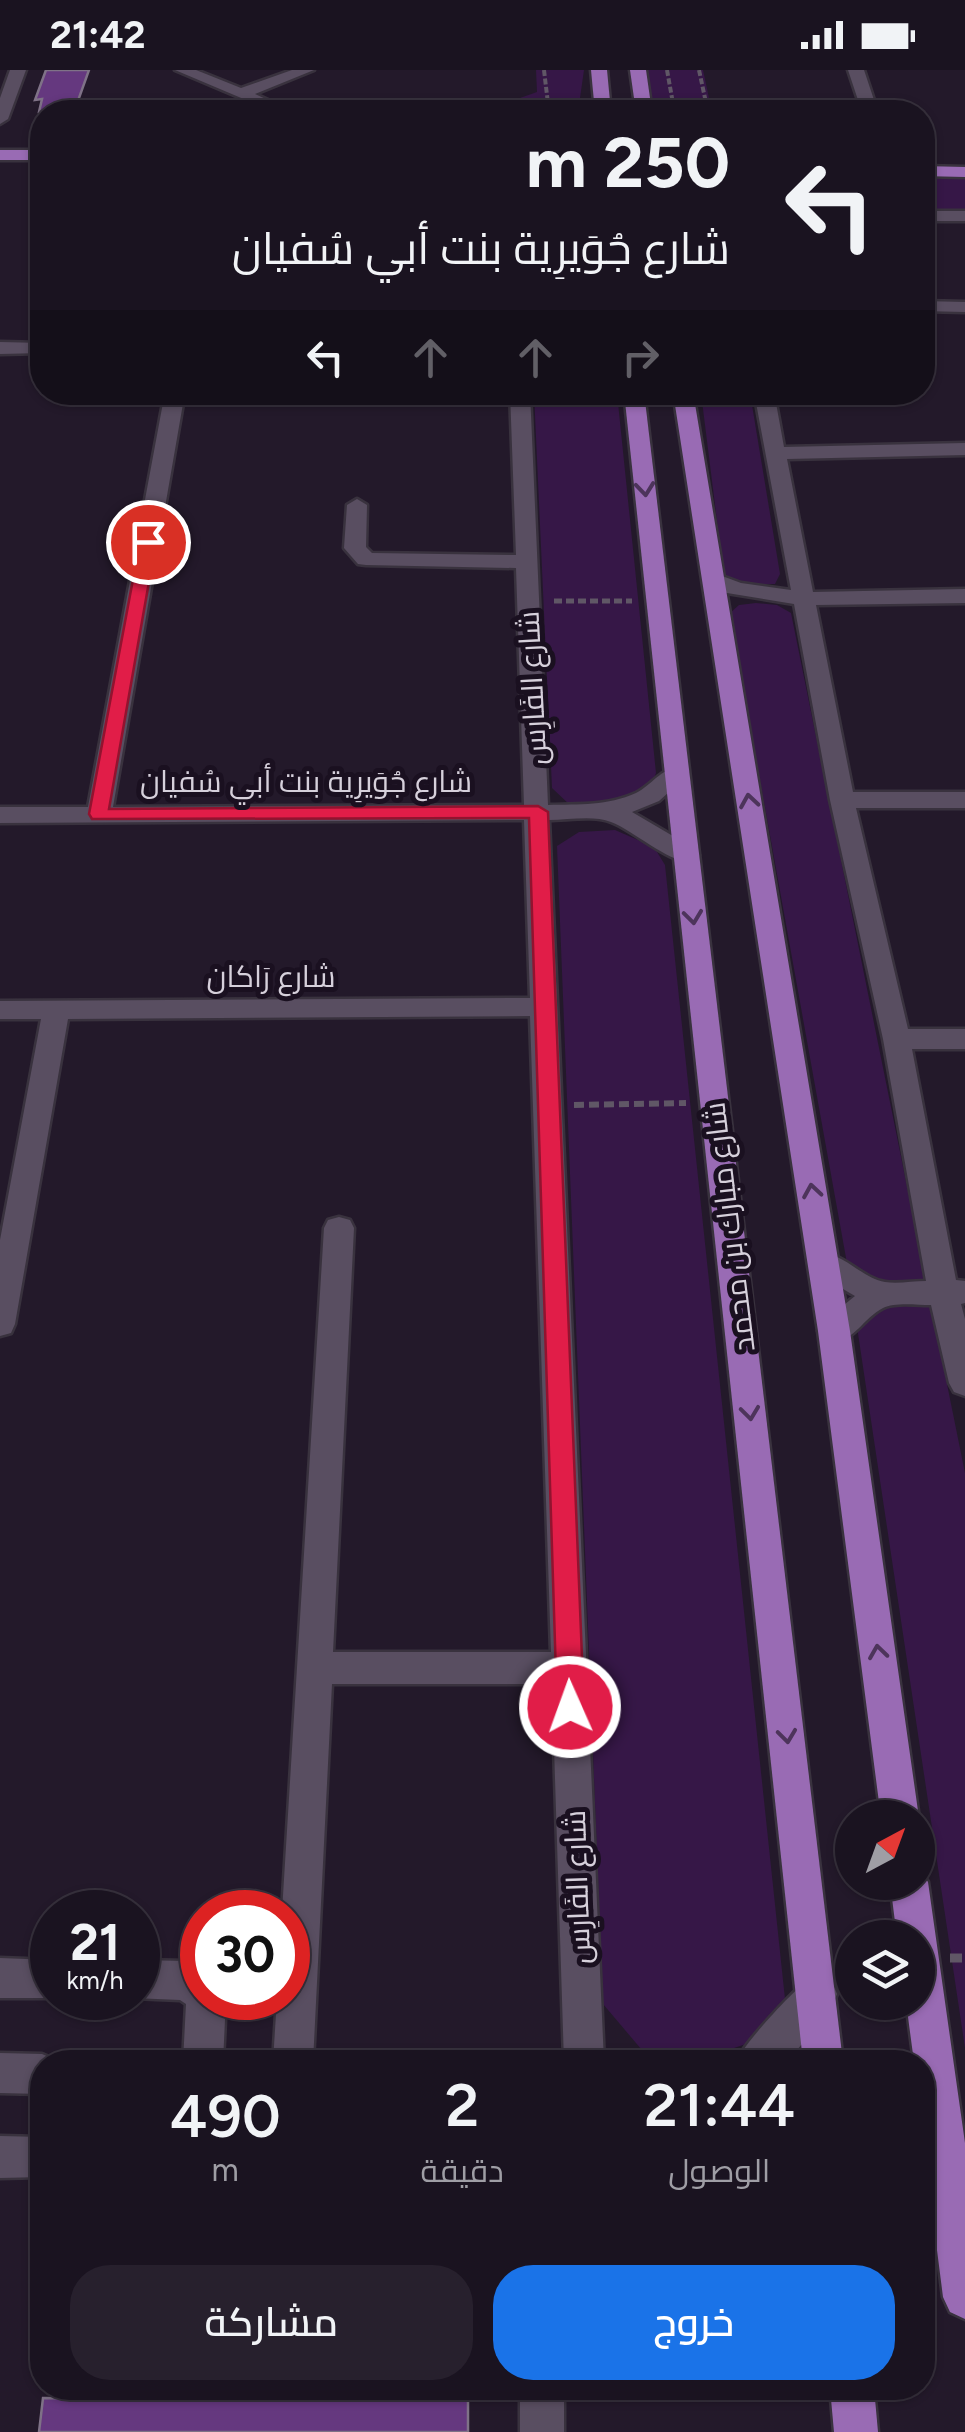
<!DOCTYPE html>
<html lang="ar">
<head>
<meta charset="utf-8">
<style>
	body { margin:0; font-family:Figtree,Cairo,sans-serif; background:#27202d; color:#f1f3f6; direction:rtl; height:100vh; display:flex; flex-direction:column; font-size:38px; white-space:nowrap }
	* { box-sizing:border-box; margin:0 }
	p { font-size:32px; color:#9f9ea5 }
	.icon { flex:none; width:55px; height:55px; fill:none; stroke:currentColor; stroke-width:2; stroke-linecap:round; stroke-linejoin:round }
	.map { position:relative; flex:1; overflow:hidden; direction:ltr }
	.drawer { position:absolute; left:30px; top:1980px; width:905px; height:350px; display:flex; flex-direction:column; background:#1a1320; border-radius:40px; box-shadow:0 2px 8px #0004,0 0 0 2px #38323e; direction:rtl }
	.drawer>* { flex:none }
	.banner { position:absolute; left:30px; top:30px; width:905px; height:305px; border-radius:40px; box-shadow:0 2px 8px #0004,0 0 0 2px #38323e; direction:rtl; background:#1a1320; color:#f1f3f6; overflow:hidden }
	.needle { width:65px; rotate:41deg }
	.tools { position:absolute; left:835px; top:1730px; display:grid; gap:20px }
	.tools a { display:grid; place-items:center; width:100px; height:100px; border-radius:50%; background:#1a1320; box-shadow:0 2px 8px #0004,0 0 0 2px #38323e; font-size:50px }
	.speed { position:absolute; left:30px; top:1820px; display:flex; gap:20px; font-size:50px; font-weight:700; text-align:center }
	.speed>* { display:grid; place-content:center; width:130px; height:130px; border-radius:50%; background:#1a1320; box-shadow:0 2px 8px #0004,0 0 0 2px #38323e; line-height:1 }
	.speed small { font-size:25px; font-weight:400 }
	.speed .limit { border:15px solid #d22; background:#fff; color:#111 }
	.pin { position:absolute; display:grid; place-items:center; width:85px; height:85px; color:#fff; margin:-42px; border:5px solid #fff; border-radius:50%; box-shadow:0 2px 10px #0007 }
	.me { position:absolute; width:110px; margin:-55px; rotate:358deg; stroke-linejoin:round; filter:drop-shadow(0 0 8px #0008) }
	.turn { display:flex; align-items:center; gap:35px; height:210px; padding:0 40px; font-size:45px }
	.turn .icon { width:130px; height:130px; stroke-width:2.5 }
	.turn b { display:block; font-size:70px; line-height:85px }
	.lanes { display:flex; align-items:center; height:95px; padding:0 40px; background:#0003; justify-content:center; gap:50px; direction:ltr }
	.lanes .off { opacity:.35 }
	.eta { display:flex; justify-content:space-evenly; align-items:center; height:170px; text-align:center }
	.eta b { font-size:60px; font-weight:600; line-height:70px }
	.primary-button { display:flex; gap:20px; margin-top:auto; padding:20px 40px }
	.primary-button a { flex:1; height:115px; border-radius:40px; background:#1a73e8; color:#fff; font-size:40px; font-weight:600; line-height:115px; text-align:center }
	.primary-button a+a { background:#27202d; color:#f1f3f6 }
	.status { display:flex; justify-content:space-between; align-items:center; height:70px; padding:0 50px; background:#1a1320; direction:ltr }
	.status svg { height:28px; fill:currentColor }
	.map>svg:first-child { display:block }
	.green { fill:#361747 }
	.building { fill:#65387f; stroke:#7f7287; stroke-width:2.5 }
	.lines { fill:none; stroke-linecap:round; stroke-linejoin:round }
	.minor-casing { stroke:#39323e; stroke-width:5 }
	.major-casing { stroke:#39323e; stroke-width:5 }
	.path-far3 { stroke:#605766; stroke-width:4; stroke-dasharray:6 2.5; stroke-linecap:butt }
	.path-far2 { stroke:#605766; stroke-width:5; stroke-dasharray:8 4; stroke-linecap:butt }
	.path-far1 { stroke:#605766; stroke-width:6; stroke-dasharray:10 5; stroke-linecap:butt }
	.path { stroke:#605766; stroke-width:9; stroke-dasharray:12 6; stroke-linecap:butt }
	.minor { fill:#594e61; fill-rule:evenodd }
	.major { fill:#996bb4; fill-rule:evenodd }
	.oneway { stroke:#4d345b }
	.route { fill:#e11d48; stroke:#92132f; stroke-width:2.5 }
	.labels { text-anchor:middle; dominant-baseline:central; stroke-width:10; stroke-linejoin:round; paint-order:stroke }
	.street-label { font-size:30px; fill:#d6d0db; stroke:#1a1020 }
</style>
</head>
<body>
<div class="status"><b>21:42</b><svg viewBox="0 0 49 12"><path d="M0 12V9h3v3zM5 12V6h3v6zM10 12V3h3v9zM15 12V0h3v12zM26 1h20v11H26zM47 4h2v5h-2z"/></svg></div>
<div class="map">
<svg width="965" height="2362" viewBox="0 0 965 2362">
	<rect width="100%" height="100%" fill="#23192a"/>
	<g class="green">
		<polygon points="536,0 584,0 578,42 481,42 537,22"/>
		<polygon points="645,0 703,0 712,42 657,42 649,30"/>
		<rect x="923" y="107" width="42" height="33"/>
		<polygon points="534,323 617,323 656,703 647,726 604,736 570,735 552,718"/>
		<polygon points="701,323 750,323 780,504 775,514 735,514 724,507"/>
		<polygon points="756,533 777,535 791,543 965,1403 965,1978 850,1210 730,543 739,535"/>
		<polygon points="615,760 654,777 665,795 785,1929 761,1969 707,1987 647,1986 603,1934 557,776 579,762"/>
	</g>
	<g class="building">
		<polygon points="46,0 89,0 74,42 39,42 42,29 35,30"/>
		<polygon points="43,2328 468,2330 468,2362 39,2362"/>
	</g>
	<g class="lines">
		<g class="minor-casing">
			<g id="minor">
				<polygon points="10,0 26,0 8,49 0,54 0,28"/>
				<polygon points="175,0 196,0 241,18 292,0 314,0 255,24 294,42 274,42"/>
				<polygon points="848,0 864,0 878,42 862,42"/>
				<rect x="922" y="141" width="43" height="10"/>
				<polygon points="922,231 965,232 965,242 922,241"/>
				<polygon points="0,272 42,273 42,283 0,284"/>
				<path d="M165 322H185L113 737 524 735 516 498 366 495 358 494 344 478 347 435 357 429 367 435 366 477 372 483 516 485 510 322H530L548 735C580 734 607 736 636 723 654 714 664 693 685 699L689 704 659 731 632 742 695 779 699 785 695 791C673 797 635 761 611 752 594 745 568 750 549 750L604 1992H564L552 1614H332L313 1992H273L277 1928H288V1842H282L324 1158 328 1150 339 1147 350 1150 354 1158 333 1582H551L530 946 68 949 15 1254 11 1263 0 1266V1170L41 949H0V931L530 928 524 750 0 753V737H88Z"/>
				<path d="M754 322H774L784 377 965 373V385L787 389 813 522 965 519V533L816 535 853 722H965V738H856L908 959H965V979H912L956 1210 965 1211V1233L961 1234 965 1249V1326L954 1322 949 1313 931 1235C917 1235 894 1232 883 1238 861 1249 851 1279 823 1270L818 1261 823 1252 855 1226 812 1201 808 1193 812 1185C840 1176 859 1208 885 1212 898 1214 913 1211 926 1211L883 969 830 730 794 534 727 523 703 509 714 503 741 513 791 520Z"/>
				<polygon points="0,1888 52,1890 55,1928 0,1928"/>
				<polygon points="138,1890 185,1891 202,1900 202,1928 226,1928 223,1992 183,1992 186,1934 180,1930 133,1928 138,1928"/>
				<path d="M817 1904 831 1910 837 1924 831 1938 789 1990 736 1992C742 1976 800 1911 817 1904Z"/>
				<polygon points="0,1983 42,1984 56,1990 42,1992 42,2024 0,2023"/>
				<polygon points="0,2066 42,2067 42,2107 0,2108"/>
				<rect x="520" y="2318" width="44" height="44"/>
			</g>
		</g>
		<g class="major-casing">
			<g id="major">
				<polygon points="591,0 607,0 611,42 595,42"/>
				<polygon points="630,0 646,0 652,42 636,42"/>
				<rect x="0" y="80" width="42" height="10"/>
				<polygon points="922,96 965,97 965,107 922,106"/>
				<polygon points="624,322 644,322 843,1992 803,1992"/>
				<polygon points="673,322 693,322 850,1261 919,1748 918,1750 881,1748 818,1261"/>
				<polygon points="918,1797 928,1812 965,2073 965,2249 950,2242 943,2227 922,2063 922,1992 914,1992 906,1932 918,1932 918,1868 897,1868 890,1812 918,1812"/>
				<polygon points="830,2318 874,2318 878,2362 834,2362"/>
			</g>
		</g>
		<g class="path-far3">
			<polyline points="544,0 549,42"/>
			<polyline points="667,0 674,39 679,42"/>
			<polyline points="699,0 708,42"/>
		</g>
		<polyline class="path-far2" points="554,531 632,531"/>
		<polyline class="path-far1" points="574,1035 686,1033"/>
		<polyline class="path" points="950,1888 965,1888"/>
		<use href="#minor" class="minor"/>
		<use href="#major" class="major"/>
	</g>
	<defs><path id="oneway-chevron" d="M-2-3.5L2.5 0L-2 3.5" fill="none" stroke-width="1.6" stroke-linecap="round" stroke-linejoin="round" transform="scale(2.5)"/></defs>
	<g class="oneway">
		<use href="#oneway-chevron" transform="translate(645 419) rotate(84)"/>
		<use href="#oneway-chevron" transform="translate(749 731) rotate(-99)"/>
		<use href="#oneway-chevron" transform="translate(693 847) rotate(83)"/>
		<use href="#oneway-chevron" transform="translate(812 1121) rotate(-99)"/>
		<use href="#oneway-chevron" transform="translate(750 1343) rotate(83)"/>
		<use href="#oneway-chevron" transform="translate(878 1582) rotate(-98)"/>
		<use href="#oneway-chevron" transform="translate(787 1666) rotate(83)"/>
	</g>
	<polygon class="route" points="148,467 156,472 109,739 538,736 548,742 584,1637 580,1646 570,1650 561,1646 557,1637 529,748 92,749 89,744 140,472"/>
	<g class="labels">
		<g class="street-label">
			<text transform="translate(532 618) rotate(-93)">شارع الفَارِس</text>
			<text x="306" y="711">شارع جُوَيرِية بنت أبي سُفيان</text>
			<text x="271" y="906">شارع رَاكان</text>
			<text transform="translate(729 1157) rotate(-97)">شارع مبارك بن محمد</text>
			<text transform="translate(577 1817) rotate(-92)">شارع الفَارِس</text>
		</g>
	</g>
</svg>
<div class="tools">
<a><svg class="needle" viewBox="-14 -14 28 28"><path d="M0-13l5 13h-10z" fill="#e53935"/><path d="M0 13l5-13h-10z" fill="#9f9ea5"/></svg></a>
<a><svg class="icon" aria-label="layers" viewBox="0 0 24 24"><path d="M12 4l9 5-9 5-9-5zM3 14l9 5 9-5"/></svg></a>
</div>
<div class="speed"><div>21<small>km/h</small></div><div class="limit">30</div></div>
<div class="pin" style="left:148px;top:472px;background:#d93025"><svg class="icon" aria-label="arrive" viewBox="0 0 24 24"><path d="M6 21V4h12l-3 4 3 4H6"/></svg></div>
<svg class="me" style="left:570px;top:1637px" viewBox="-20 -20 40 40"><circle r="17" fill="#e11d48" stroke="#fff" stroke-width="3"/><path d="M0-11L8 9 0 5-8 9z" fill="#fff"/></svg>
<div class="banner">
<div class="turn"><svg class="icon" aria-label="left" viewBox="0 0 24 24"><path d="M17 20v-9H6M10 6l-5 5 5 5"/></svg><div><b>250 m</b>شارع جُوَيرِية بنت أبي سُفيان</div></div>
<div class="lanes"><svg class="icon" aria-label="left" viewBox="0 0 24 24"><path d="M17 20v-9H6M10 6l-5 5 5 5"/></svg><svg class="icon off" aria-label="ahead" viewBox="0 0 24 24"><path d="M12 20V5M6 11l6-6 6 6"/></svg><svg class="icon off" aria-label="ahead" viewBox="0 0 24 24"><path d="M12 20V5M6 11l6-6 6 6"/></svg><svg class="icon off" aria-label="right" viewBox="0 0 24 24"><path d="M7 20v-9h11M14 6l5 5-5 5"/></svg></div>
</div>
<section class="drawer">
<div class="eta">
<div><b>21:44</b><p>الوصول</p></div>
<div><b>2</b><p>دقيقة</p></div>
<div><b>490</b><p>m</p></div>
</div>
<div class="primary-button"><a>خروج</a><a>مشاركة</a></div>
</section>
</div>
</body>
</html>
